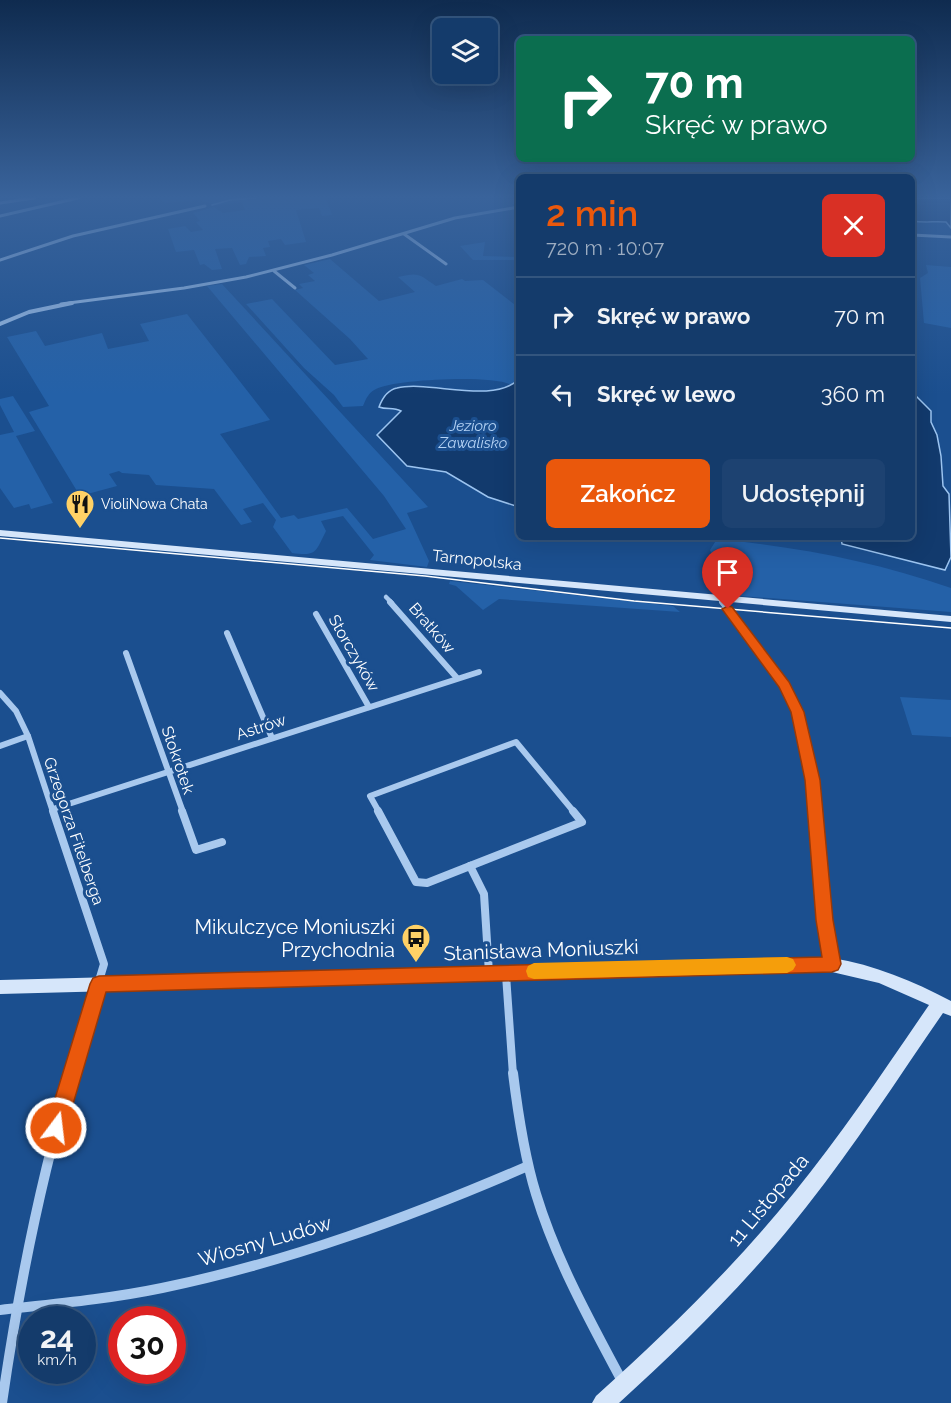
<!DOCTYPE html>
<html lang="pl">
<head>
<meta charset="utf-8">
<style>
	body { margin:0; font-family:Raleway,sans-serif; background:#1d4271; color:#f1f3f6; height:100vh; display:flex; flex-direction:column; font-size:22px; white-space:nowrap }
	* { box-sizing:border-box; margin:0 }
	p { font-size:20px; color:#9dadc1 }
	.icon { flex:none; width:33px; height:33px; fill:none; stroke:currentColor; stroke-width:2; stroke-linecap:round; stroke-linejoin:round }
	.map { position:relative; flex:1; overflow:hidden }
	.details { position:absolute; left:516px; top:174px; width:399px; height:366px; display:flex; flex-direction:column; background:#143b6b; border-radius:9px; box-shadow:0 6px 24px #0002,0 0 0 2px #33557e }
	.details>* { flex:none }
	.banner { position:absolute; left:516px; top:36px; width:399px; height:126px; border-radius:9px; box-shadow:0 6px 24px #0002,0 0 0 2px #33557e; background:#0b6e4f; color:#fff; overflow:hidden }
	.fabs { position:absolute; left:432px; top:18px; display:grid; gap:12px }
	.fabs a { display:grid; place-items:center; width:66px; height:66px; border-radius:9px; background:#143b6b; box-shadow:0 6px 24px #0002,0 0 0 2px #33557e; font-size:30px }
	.speed { position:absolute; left:18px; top:1306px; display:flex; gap:12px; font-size:30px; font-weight:700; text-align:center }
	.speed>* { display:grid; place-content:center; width:78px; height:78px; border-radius:50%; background:#143b6b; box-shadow:0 6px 24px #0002,0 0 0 2px #33557e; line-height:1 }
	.speed small { font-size:15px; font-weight:400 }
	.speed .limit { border:9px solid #d22; background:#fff; color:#111 }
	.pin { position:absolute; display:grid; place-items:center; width:51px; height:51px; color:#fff; margin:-62px -26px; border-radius:50% 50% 50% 0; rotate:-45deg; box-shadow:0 0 6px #0007 }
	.pin .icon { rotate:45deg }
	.me { position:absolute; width:66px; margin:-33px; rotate:15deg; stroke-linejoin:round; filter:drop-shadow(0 0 4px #0008) }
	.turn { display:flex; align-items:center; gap:21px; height:126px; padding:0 30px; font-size:27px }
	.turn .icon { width:78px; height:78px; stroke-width:2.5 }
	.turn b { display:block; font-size:42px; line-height:51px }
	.round { display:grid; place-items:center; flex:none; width:63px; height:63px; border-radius:9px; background:#1d4271 }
	.head { display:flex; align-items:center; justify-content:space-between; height:102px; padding:0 30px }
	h1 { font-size:36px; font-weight:600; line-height:45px; color:#ea580c }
	.cta { display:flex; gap:12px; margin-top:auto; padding:12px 30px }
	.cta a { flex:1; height:69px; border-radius:9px; background:#ea580c; color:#fff; font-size:24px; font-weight:600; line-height:69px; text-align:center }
	.cta a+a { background:#1d4271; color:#f1f3f6 }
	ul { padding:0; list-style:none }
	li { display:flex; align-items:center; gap:18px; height:78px; padding:0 30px; border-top:2px solid #33557e }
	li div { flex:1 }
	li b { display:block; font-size:22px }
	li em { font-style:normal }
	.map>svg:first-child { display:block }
	.green { fill:#2461a8 }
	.water { fill:#123a6d; stroke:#9cc4f0; stroke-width:1.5 }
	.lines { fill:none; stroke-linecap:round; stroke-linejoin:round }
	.stream { stroke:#9cc4f0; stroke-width:1.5 }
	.street-far5 { stroke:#a9c9ee; stroke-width:3 }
	.street-far4 { stroke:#a9c9ee; stroke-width:4 }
	.street-far3 { stroke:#a9c9ee; stroke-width:4.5 }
	.street-far2 { stroke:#a9c9ee; stroke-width:6 }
	.street-far1 { stroke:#a9c9ee; stroke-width:8 }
	.street { stroke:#a9c9ee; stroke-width:10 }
	.secondary { fill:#d6e6fa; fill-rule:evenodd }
	.tram { stroke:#fff; stroke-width:1.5 }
	.route { fill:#ea580c; stroke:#983908; stroke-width:1.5 }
	.slow { fill:#f59e0b }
	.labels { text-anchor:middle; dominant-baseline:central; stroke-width:6; stroke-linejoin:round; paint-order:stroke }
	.far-poi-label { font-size:14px; fill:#fff; stroke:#1b4f8f; text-anchor:start }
	.far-water-label { font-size:15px; font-style:italic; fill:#b5d3f5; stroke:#1b4f8f }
	.street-label { font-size:16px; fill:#fff; stroke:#1b4f8f }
	.near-poi-label { font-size:20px; fill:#fff; stroke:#1b4f8f; text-anchor:end }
	.near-street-label { font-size:20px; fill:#fff; stroke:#1b4f8f }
</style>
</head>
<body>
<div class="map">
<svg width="951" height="1403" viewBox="0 0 951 1403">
	<rect width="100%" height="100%" fill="#1b4f8f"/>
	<g class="green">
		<polygon points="160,198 326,198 332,215 322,216 319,208 296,210 306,242 285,245 281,239 268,241 270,247 263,248 266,256 249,257 246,264 240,265 232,248 215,249 222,269 212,270 204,264 200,265 194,250 176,252 168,229 185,226 191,232 203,230 196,222 200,221 193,213 214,207 223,213 245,210 242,202 212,206 213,204 198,200 165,203"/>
		<polygon points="485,242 483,256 519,257 519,265 518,260 473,260 460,246"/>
		<path d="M330 259 379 301 415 292 398 277C419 272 419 274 436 286L462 279 465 281 483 280 519 308V379L513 386C500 374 394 379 376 389 368 393 366 399 363 406L343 407 334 395 304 368 246 304 272 299 335 365 368 359 350 339 295 290 303 288 299 284 315 281 308 275 314 273 304 265Z"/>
		<polygon points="926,265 951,267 951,328 924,323 920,278 928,273"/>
		<path d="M222 284 428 507 407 513 429 561 427 567 370 560 374 555 343 516 321 521 326 531C315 553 317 556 292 553L273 527 276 520 263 503 243 509 252 522 241 525 214 489 156 485 149 475 122 473 119 471 109 474 117 486 80 496 29 412 49 406 7 337 36 331 45 346 102 333 108 349 149 341 140 324 187 314 270 420 220 434 281 518 294 515 298 519 347 508 373 539 406 529 384 496 207 286Z"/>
		<polygon points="13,396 35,431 16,436 53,503 31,509 29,504 14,508 0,488 0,435 14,432 0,405 0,399"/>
		<path d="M717 539C798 547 874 561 951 588V612L741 596 732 571H720L710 550Z"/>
		<polygon points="450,581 673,606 680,612 499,599 483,610 456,586 449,584"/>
		<polygon points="900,697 951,700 951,737 912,735"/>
	</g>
	<g class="water">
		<path d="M912 198H951V228L946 222C935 221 925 223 912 221Z"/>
		<path d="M519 379V507L488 497 446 472 407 466 377 435 401 411C393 407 387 410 379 407 382 399 387 390 397 388 429 380 493 405 519 379Z"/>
		<polygon points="912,392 931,411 931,422 937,435 941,456 943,486 949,494 951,557 945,570 842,544 841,537 912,537"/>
	</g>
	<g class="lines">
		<polyline class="stream" points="212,205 230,200 255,198"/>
		<g class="street-far5">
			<polyline points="0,203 34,198"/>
			<polyline points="0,216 78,198"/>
			<polyline points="404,234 446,264"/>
			<polyline points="912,235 951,237"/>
			<polyline points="0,260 73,236 205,206"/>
			<polyline points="274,271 295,288"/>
			<polyline points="61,304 184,288 246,277 332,255 455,218 519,207"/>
		</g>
		<polyline class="street-far4" points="0,324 29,312 72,303"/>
		<g class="street-far3">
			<polyline points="386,597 392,603"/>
			<polyline points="720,599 723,603"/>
		</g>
		<g class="street-far2">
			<polyline points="390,602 457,678"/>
			<path d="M722 602C747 634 785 674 798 712 809 743 813 779 816 812"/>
			<polyline points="316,614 369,707"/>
			<polyline points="227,633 272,738"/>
			<polyline points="126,653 183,812"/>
			<polyline points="0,693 16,711 28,736 53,812"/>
			<polyline points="0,746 28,736"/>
			<polyline points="53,809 479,672"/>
			<polyline points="379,812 370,796 516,742 574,812"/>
		</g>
		<g class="street-far1">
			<polyline points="53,811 104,964 71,1075"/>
			<polyline points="182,811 196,850 222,842"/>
			<polyline points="378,811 416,882 427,883 470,866"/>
			<polyline points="815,811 824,920 832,964"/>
			<polyline points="470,866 484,894 489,973"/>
			<polyline points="470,866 582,822 573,811"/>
			<polyline points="506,975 513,1075"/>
		</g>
		<g class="street">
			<path d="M513 1073C518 1114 524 1155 536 1194 556 1260 590 1321 622 1381"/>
			<path d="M0 1310C54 1304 109 1299 162 1288 288 1262 410 1217 528 1166"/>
			<path d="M2 1403C18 1292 40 1181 72 1073"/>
		</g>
		<g class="secondary">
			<polygon points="0,530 951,616 951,622 0,536"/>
			<path d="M832 958C875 965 913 981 951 1001V1016L943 1013C898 1078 856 1144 807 1206 751 1278 686 1342 619 1403H592L596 1396C666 1333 734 1267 793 1194 842 1134 885 1069 929 1005L879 983 832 972 0 994V980Z"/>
		</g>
		<polyline class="tram" points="0,538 425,576 634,601 951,628"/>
	</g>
	<linearGradient id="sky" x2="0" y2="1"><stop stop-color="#0f2b4f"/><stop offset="0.5" stop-color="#39639b"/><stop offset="1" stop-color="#39639b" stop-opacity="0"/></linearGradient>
	<rect width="951" height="394" fill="url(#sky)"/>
	<polygon class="route" points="728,606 732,607 789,682 804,712 820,780 833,920 841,964 838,970 832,972 106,992 66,1128 63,1135 56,1138 49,1135 46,1128 90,984 93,978 99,976 822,957 816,920 805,780 791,712 779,687 722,609"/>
	<polygon class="slow" points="787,957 793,959 796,965 793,970 787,973 534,979 528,977 526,971 528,966 534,963"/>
	<defs>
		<g id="restaurant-pin" transform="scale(1.5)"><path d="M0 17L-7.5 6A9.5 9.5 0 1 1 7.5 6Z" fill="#ffd166" stroke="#1b4f8f"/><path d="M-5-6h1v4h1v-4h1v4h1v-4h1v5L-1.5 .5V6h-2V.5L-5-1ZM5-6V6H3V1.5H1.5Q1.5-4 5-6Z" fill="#111"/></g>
		<g id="bus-pin" transform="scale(1.5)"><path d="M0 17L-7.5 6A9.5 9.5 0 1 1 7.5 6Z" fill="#ffd166" stroke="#1b4f8f"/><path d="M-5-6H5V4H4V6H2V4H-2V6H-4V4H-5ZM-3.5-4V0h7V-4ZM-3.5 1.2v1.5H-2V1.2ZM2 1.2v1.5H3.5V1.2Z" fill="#111"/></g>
	</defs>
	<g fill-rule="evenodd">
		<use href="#restaurant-pin" x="80" y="504"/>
		<use href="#bus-pin" x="416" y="938"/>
	</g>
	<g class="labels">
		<g class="far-poi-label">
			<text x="101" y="504">VioliNowa Chata</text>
		</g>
		<g class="far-water-label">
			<text x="473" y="426">Jezioro<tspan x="473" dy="17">Zawalisko</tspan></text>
		</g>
		<g class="street-label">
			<text transform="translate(477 560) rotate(6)">Tarnopolska</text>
			<text transform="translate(432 628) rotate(49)">Bratków</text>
			<text transform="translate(354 653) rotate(60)">Storczyków</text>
			<text transform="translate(261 727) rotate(-18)">Astrów</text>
			<text transform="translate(178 760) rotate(71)">Stokrotek</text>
			<text transform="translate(74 831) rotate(71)">Grzegorza Fitelberga</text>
		</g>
		<g class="near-poi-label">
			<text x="395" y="927">Mikulczyce Moniuszki<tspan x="395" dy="23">Przychodnia</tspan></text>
		</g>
		<g class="near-street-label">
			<text transform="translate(541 950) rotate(-2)">Stanisława Moniuszki</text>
			<text transform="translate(768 1200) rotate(-50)">11 Listopada</text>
			<text transform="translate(265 1241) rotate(-16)">Wiosny Ludów</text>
		</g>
	</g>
</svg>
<div class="fabs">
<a><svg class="icon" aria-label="layers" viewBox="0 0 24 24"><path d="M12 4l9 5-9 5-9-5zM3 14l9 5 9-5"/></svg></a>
</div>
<div class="speed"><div>24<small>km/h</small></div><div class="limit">30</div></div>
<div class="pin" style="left:728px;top:609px;background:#d93025"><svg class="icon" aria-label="arrive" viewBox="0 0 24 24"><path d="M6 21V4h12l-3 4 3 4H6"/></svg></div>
<svg class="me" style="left:56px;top:1128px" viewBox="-20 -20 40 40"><circle r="17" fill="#ea580c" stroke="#fff" stroke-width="3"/><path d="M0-11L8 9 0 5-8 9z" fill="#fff"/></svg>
<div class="banner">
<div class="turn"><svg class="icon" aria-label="right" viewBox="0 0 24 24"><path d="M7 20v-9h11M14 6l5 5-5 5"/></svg><div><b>70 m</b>Skręć w prawo</div></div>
</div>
<section class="details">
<div class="head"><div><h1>2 min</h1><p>720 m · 10:07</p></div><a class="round" style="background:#d93025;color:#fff"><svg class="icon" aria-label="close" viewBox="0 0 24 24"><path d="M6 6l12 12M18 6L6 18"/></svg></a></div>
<ul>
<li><svg class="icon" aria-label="right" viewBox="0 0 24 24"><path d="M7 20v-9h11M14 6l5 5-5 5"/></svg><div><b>Skręć w prawo</b></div><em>70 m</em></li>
<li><svg class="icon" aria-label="left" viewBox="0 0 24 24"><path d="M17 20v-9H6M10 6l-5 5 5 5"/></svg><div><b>Skręć w lewo</b></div><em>360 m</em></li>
</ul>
<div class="cta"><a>Zakończ</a><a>Udostępnij</a></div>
</section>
</div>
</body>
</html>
